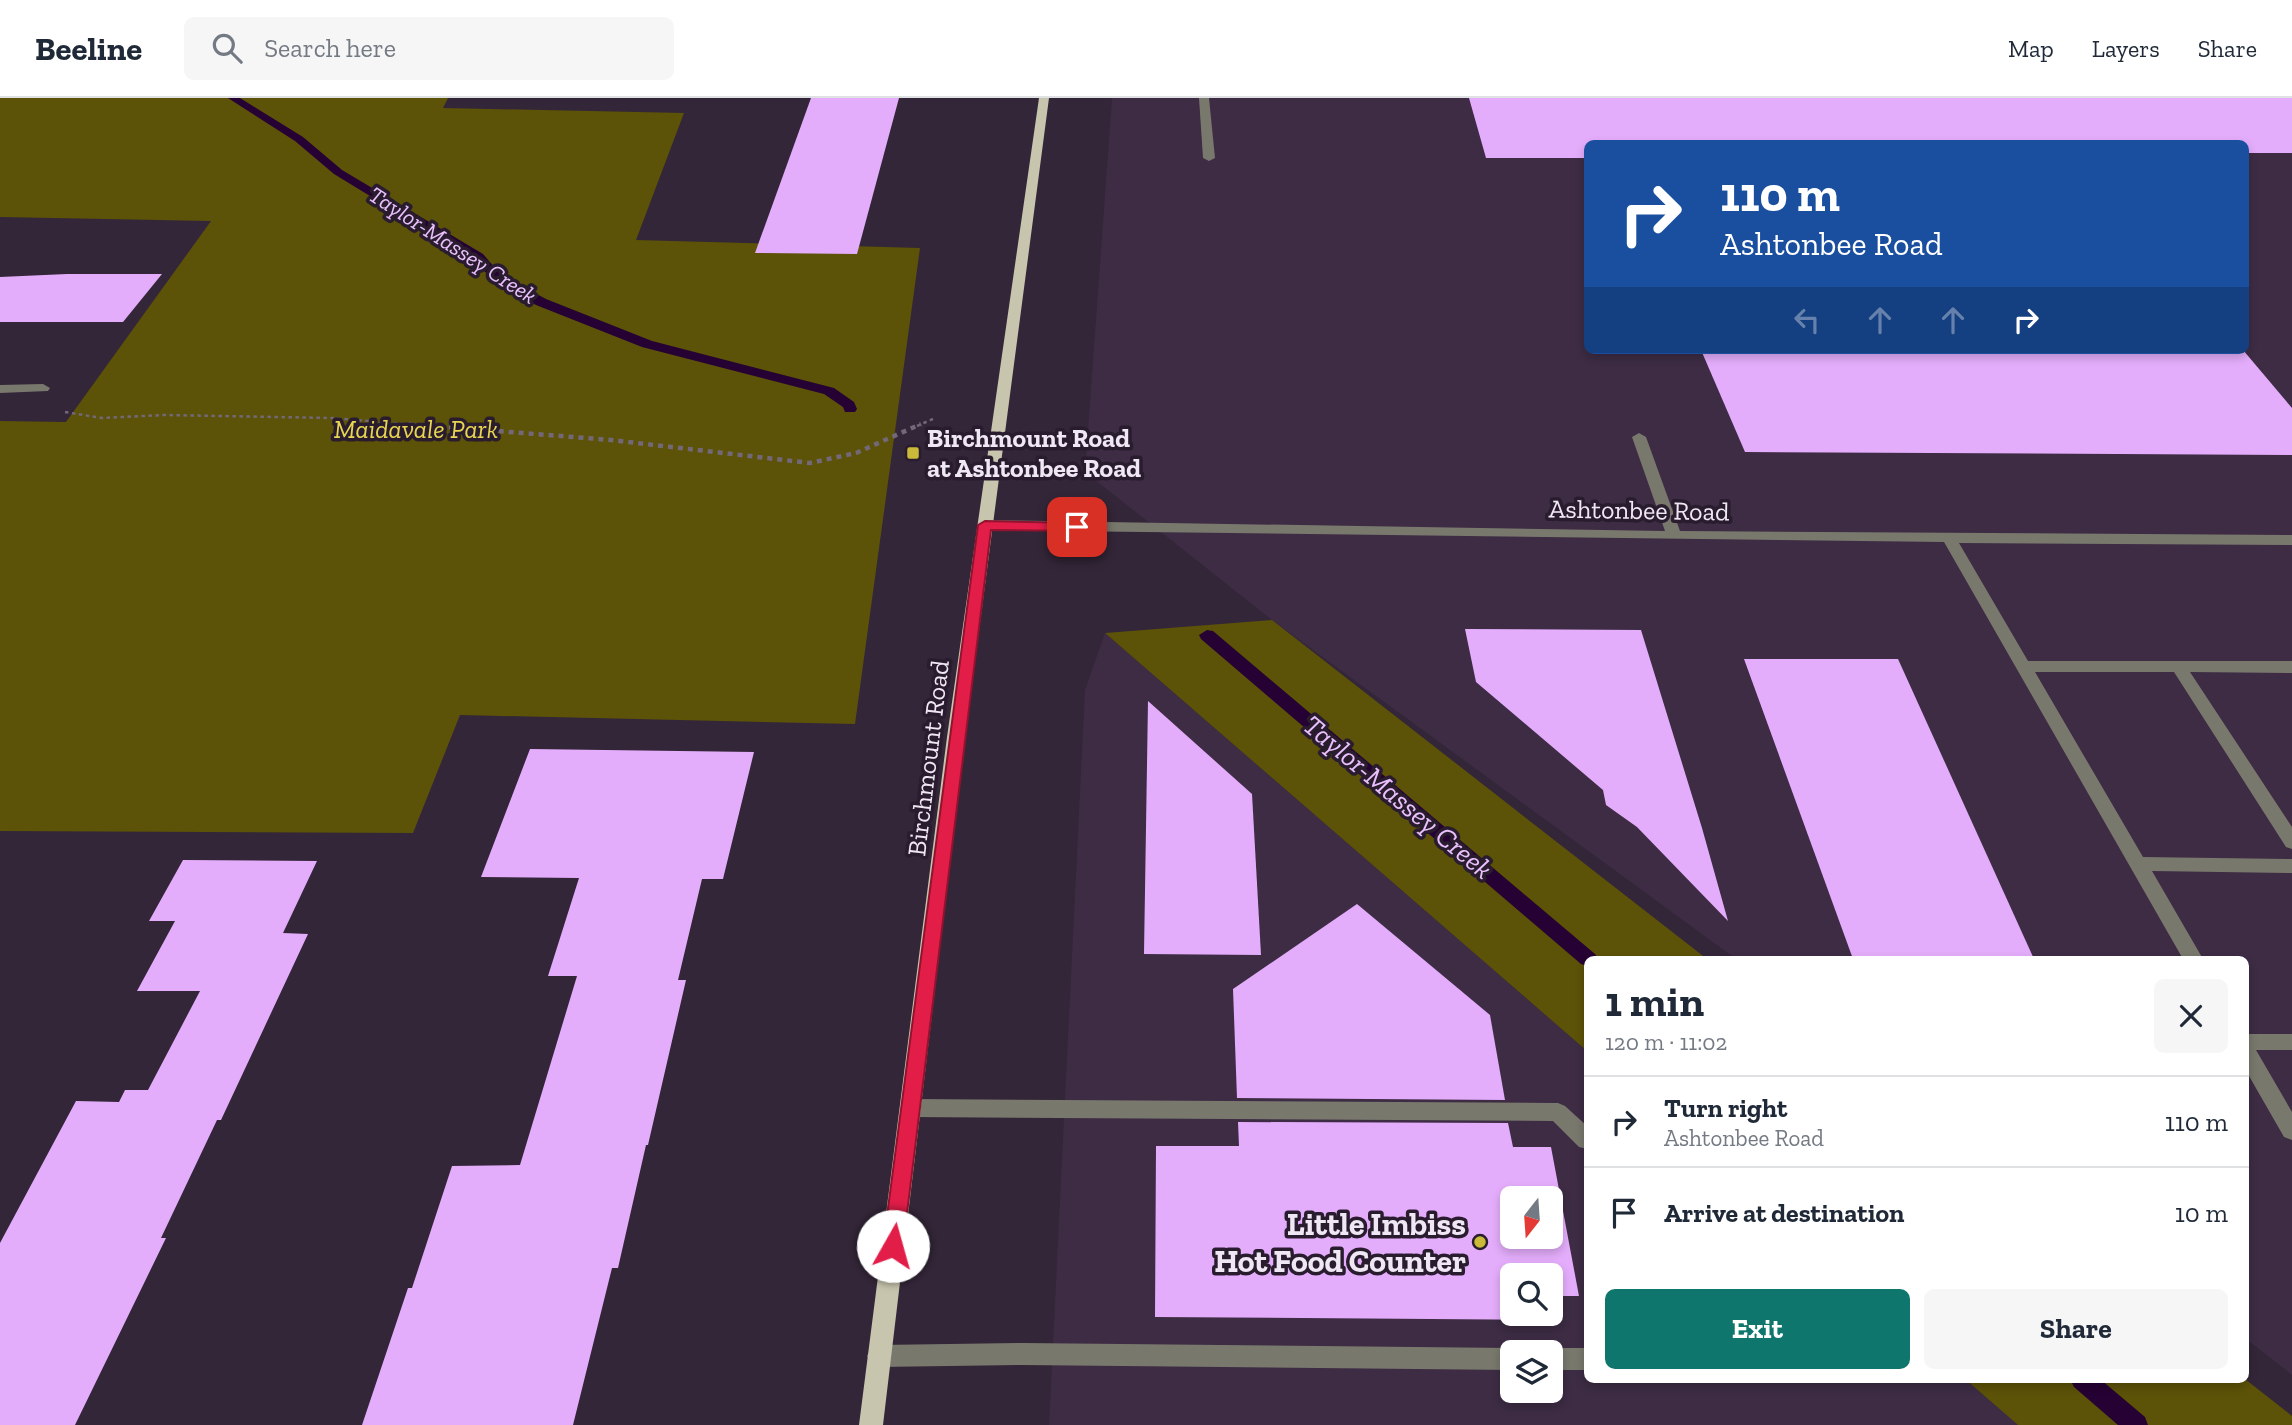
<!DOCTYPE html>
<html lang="en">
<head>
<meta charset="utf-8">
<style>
	body { margin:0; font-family:"Zilla Slab",serif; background:#f6f6f7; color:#1f2937; height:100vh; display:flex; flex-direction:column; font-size:26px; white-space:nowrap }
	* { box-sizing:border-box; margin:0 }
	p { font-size:23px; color:#747a83 }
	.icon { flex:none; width:38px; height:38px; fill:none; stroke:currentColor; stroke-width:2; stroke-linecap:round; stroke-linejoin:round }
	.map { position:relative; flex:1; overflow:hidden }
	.details { position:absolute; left:1584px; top:858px; width:665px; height:427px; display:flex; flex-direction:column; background:#fff; border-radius:10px; box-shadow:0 4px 10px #0003 }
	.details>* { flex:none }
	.banner { position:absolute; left:1584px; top:42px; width:665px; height:214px; border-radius:10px; box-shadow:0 4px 10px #0003; background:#1a4fa0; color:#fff; overflow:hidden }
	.needle { width:46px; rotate:197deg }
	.tools { position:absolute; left:1500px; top:1088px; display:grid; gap:14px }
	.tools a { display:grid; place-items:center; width:63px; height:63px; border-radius:10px; background:#fff; box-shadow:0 4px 10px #0003; font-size:35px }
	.pin { position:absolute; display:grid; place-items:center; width:60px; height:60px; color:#fff; margin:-30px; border-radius:14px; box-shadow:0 4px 10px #0006 }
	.me { position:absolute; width:77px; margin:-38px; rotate:7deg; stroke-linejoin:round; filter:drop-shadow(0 0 5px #0008) }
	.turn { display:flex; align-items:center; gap:24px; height:147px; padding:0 21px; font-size:32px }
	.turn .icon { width:91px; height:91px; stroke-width:2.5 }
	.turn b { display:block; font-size:49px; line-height:60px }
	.lanes { display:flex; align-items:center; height:66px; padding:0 21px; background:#0003; justify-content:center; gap:35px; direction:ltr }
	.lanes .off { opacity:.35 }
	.round { display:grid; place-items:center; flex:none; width:74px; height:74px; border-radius:10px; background:#f6f6f7 }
	.head { display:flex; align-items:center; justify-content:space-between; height:119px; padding:0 21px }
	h1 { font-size:42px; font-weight:700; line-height:52px }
	.action { display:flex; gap:14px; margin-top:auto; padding:14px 21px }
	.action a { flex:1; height:80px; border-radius:10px; background:#0f766e; color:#fff; font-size:28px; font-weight:700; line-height:80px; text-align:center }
	.action a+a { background:#f6f6f7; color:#1f2937 }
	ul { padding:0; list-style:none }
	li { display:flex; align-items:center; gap:21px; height:91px; padding:0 21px; border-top:2px solid #e0e1e3 }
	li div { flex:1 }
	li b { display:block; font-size:26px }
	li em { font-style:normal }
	header { display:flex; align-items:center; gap:42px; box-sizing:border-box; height:98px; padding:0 35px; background:#fff; border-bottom:2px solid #e0e1e3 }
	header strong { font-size:33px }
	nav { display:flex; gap:38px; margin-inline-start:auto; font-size:24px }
	.search { width:490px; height:63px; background:#f6f6f7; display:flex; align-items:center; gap:18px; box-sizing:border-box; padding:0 24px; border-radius:10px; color:#747a83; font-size:26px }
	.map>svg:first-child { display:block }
	.built { fill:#3d2c44; fill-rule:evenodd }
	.green { fill:#5c5208 }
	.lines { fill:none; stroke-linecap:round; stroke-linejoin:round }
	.stream { fill:#260133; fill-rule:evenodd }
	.building { fill:#e4adfb; fill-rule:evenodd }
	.path-far1 { stroke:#736878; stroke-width:2.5; stroke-dasharray:3.5 3.5; stroke-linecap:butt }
	.path { stroke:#736878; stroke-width:4.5; stroke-dasharray:5 5; stroke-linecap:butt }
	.minor { fill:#79786d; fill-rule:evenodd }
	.major { fill:#c8c5ae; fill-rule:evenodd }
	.route { fill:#e11d48; stroke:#92132f; stroke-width:2 }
	.poi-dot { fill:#cbba39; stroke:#291c2e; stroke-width:2.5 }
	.labels { text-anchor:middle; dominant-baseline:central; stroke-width:7; stroke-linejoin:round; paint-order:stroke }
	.far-water-label { font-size:23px; font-style:italic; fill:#eac1fc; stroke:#291c2e }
	.park-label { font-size:26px; font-style:italic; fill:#e8d550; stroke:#291c2e }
	.poi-label { font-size:26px; font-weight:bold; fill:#efe7f3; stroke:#291c2e; text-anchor:start }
	.street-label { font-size:26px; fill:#efe7f3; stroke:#291c2e }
	.water-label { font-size:28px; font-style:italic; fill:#eac1fc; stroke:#291c2e }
	.near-poi-label { font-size:32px; font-weight:bold; fill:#efe7f3; stroke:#291c2e; text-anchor:end }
</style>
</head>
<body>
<header>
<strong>Beeline</strong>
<div class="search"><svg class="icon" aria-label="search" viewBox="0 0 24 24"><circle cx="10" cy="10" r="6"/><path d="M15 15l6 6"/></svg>Search here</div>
<nav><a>Map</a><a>Layers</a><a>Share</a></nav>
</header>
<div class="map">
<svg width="2292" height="1327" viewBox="0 0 2292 1327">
	<rect width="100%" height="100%" fill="#332638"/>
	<g class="built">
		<path d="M1112 0H2292V1277L2245 1240V861H1736L1272 522 1085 374ZM1587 46H2245V252H1587Z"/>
		<path d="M1105 535 1587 953V1281H1965L2018 1327H1049L1085 592ZM1512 1101H1550V1139H1512ZM1512 1178H1550V1216H1512ZM1512 1255H1550V1293H1512Z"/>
	</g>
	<g class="green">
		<polygon points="0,0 448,0 443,10 684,15 636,142 920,150 855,626 460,617 413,735 0,733 0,323 66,324 211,123 0,119"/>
		<polygon points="1272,522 1707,861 1587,861 1587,953 1105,535"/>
		<polygon points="1965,1281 2245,1281 2292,1318 2292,1327 2018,1327"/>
	</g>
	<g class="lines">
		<g class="stream">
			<polygon points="228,0 240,0 303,39 342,72 483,156 501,177 546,201 652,243 834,290 854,304 857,311 855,314 845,314 843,309 824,296 642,249 536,207 493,183 475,162 334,76 295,43"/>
			<polygon points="1207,532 1213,533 1595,856 1598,861 1587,861 1587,868 1581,866 1201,541 1199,537"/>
			<polygon points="2070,1281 2100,1281 2145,1319 2148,1327 2118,1327 2074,1289"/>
		</g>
	</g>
	<g class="building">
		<polygon points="811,0 899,0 857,156 755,155"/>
		<polygon points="1469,0 2292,0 2292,55 2245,55 2245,46 1587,46 1587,60 1486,60"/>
		<polygon points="67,176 162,176 123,224 0,224 0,179"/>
		<polygon points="1701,252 2243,252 2292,310 2292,357 1745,354"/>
		<polygon points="1465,531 1641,532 1702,730 1728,823 1637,729 1606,707 1603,692 1476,584"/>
		<polygon points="1744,561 1898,561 2034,861 1853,861"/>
		<polygon points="1148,603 1252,696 1261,857 1144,856"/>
		<polygon points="530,651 754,654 723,781 702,781 678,882 686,882 648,1047 646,1047 618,1170 612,1170 573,1327 362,1327 408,1190 412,1190 452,1068 520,1067 577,878 548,878 579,780 481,779"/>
		<polygon points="183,762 317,763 283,835 308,836 221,1022 217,1022 161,1140 166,1140 75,1327 0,1327 0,1145 76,1003 119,1004 125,992 148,992 200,893 137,893 175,823 149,823"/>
		<polygon points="1357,806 1490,917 1505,1002 1237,1000 1233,891"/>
		<path d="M1238 1024 1508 1025 1513 1049H1551L1579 1198H1555L1559 1222 1155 1219 1156 1048H1239ZM1512 1101H1550V1139H1512ZM1512 1178H1550V1216H1512Z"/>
	</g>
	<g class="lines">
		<g class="path-far1">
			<polyline points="65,314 102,320 165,317 331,320 431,328"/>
			<polyline points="917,328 935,320"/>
		</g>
		<polyline class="path" points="409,326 611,342 810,365 856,355 921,326"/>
		<g class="minor">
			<polygon points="1199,0 1209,0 1215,60 1209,63 1203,60"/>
			<polygon points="43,286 50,290 48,293 0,295 0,287"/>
			<polygon points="1639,335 1646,339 1680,433 2292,437 2292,447 1959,445 2028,563 2292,563 2292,575 2190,574 2292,729 2292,751 2286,749 2174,574 2035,574 2143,759 2292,761 2292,775 2152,773 2203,861 2183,861 1944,444 985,432 977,427 985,422 1665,433 1632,339"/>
			<polygon points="2245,936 2292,936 2292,952 2256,952 2292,1014 2292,1042 2284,1039 2245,971"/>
			<polygon points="911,1001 1558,1005 1565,1008 1587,1028 1587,1051 1579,1049 1553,1023 911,1019 904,1016 900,1010 904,1004"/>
			<polygon points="1022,1245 1512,1250 1521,1255 1512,1255 1512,1272 1022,1267 879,1269 871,1266 867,1258 871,1250 879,1247"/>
			<polygon points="1550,1250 1587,1250 1587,1272 1550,1272 1550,1255 1541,1255"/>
		</g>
		<polygon class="major" points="1039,0 1049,0 965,639 883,1327 859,1327 947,639"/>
	</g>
	<polygon class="route" points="985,423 1077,425 1084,429 1077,433 991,432 903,1148 900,1155 893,1157 886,1155 883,1148 978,427"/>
	<g class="poi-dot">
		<rect x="906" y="348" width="14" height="14" rx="3.5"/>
		<circle cx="1480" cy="1144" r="7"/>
	</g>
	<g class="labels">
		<g class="far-water-label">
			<text transform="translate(453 147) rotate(33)">Taylor-Massey Creek</text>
		</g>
		<g class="park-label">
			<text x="416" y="331">Maidavale Park</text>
		</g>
		<g class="poi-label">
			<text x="927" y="340">Birchmount Road<tspan x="927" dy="30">at Ashtonbee Road</tspan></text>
		</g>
		<g class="street-label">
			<text transform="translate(1639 412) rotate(1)">Ashtonbee Road</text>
			<text transform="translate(928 660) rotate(-83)">Birchmount Road</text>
		</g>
		<g class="water-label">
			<text transform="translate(1398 699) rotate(40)">Taylor-Massey Creek</text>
		</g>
		<g class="near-poi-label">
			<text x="1466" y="1126">Little Imbiss<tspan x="1466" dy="37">Hot Food Counter</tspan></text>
		</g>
	</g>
</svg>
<div class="tools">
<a><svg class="needle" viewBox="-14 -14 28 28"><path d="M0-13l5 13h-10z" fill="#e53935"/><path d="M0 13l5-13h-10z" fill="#747a83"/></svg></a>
<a><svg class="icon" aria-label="search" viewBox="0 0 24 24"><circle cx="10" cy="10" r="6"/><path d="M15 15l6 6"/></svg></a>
<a><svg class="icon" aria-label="layers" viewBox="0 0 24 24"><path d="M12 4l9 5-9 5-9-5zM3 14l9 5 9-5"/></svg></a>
</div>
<div class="pin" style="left:1077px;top:429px;background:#d93025"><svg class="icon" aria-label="arrive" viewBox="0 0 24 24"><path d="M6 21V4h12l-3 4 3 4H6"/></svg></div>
<svg class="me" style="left:893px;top:1148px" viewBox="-20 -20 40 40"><circle r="19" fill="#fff"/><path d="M0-13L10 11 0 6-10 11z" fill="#e11d48"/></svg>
<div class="banner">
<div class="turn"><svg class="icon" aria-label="right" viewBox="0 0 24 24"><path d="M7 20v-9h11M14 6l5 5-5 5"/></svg><div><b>110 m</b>Ashtonbee Road</div></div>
<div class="lanes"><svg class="icon off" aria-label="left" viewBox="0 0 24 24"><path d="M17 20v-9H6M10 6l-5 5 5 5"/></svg><svg class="icon off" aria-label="ahead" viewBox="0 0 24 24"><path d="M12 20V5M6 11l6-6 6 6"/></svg><svg class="icon off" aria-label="ahead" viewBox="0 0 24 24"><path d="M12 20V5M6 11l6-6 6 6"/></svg><svg class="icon" aria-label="right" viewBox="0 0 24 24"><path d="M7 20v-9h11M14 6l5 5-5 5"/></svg></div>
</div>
<section class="details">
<div class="head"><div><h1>1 min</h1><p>120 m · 11:02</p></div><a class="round"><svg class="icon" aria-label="close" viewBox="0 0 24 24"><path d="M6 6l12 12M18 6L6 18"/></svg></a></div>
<ul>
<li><svg class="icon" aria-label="right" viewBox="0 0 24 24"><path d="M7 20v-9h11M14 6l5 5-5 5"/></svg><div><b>Turn right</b><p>Ashtonbee Road</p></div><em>110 m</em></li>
<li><svg class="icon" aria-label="arrive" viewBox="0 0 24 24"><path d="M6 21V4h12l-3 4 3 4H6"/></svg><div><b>Arrive at destination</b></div><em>10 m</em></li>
</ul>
<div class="action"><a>Exit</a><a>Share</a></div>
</section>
</div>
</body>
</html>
